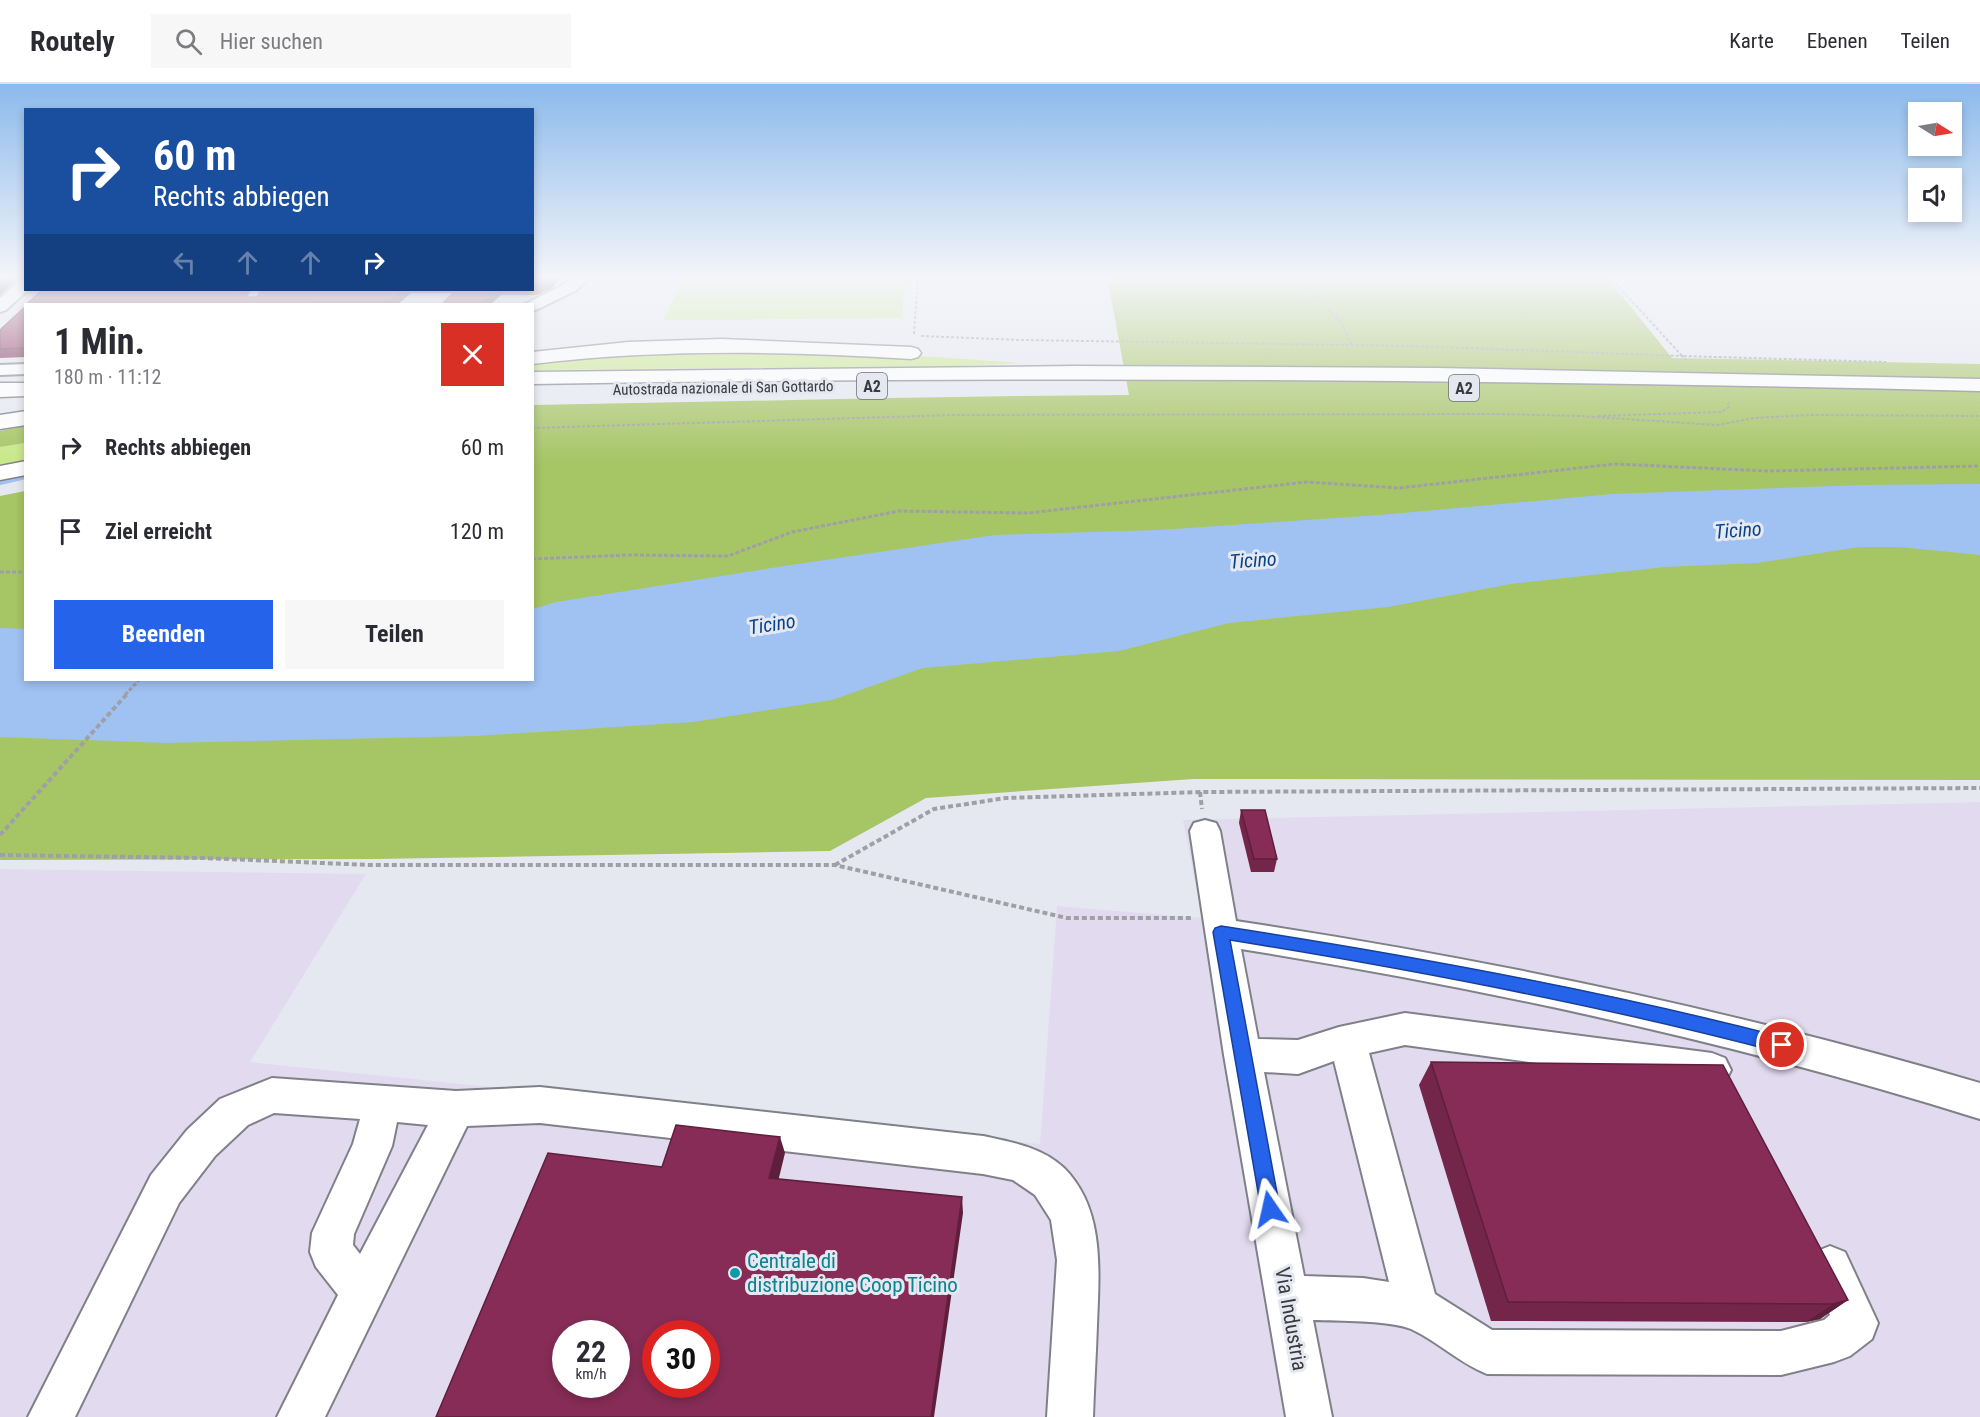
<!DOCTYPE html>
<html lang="de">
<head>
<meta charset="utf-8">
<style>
	body { margin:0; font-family:"Roboto Condensed",sans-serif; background:#f7f7f7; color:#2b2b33; height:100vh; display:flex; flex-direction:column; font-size:22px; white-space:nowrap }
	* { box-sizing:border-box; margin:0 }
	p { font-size:20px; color:#7c7c81 }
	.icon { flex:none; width:33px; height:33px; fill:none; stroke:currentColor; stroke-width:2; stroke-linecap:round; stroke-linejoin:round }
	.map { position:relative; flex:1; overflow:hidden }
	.drawer { position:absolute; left:24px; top:219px; width:510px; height:378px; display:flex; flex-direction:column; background:#fff; border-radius:0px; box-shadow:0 3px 9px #0003 }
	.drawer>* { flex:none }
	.hud { position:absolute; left:24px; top:24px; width:510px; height:183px; border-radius:0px; box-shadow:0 3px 9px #0003; background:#1a4fa0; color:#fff; overflow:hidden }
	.needle { width:39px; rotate:101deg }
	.fabs { position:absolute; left:1908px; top:18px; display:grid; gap:12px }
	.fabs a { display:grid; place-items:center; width:54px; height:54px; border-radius:0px; background:#fff; box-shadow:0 3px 9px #0003; font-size:30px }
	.speed { position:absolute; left:552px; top:1236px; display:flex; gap:12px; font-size:30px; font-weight:700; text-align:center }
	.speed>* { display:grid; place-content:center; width:78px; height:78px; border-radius:50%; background:#fff; box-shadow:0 3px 9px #0003; line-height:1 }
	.speed small { font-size:15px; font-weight:400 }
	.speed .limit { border:9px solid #d22; background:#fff; color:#111 }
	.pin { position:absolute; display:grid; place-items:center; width:51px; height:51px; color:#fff; margin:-26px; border:3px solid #fff; border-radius:50%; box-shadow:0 2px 6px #0007 }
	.me { position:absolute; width:66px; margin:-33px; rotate:349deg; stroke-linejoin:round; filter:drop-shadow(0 0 4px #0008) }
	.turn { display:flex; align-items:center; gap:21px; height:126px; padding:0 30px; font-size:27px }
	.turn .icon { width:78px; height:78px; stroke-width:2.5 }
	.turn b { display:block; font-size:42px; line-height:51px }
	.lanes { display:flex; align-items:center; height:57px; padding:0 30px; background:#0003; justify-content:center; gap:30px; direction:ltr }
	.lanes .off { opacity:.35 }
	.round { display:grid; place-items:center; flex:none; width:63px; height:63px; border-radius:0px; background:#f7f7f7 }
	.overview { display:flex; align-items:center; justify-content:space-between; height:102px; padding:0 30px }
	h1 { font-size:36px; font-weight:700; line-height:45px }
	.cta { display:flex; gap:12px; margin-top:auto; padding:12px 30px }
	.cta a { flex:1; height:69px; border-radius:0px; background:#2563eb; color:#fff; font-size:24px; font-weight:700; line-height:69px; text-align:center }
	.cta a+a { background:#f7f7f7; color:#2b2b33 }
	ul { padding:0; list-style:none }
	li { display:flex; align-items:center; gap:18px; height:84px; padding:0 30px }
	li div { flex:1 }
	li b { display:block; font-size:22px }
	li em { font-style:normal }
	header { display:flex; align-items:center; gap:36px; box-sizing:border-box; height:84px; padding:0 30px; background:#fff; border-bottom:2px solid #e1e1e2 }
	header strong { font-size:28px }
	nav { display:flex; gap:33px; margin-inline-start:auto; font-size:21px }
	.search { width:420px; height:54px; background:#f7f7f7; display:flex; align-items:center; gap:15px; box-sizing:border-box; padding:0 21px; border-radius:0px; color:#7c7c81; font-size:22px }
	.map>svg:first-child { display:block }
	.industrial { fill:#e2dbf0; fill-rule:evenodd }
	.green { fill:#c8e889 }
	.forest { fill:#a6c564 }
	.water { fill:#9fc2f2 }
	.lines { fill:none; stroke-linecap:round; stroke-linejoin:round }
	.stream { stroke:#9fc2f2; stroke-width:6 }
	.minor-casing { stroke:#7f8189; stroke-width:4 }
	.highway-casing { stroke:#7f8189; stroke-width:3 }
	.path-far2 { stroke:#9fa0a7; stroke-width:2; stroke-dasharray:3 2; stroke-linecap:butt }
	.path-far1 { stroke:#9fa0a7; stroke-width:3; stroke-dasharray:4 2; stroke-linecap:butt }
	.path { stroke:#9fa0a7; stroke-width:4; stroke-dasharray:5 3; stroke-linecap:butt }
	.minor { fill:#fff; fill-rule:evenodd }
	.highway { fill:#fff; fill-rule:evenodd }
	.wall { fill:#73264a }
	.shaded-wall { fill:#5e1f3c }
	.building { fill:#862c56; stroke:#5e1f3c; stroke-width:1.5; fill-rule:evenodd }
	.route { fill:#2563eb; stroke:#184099; stroke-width:1.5 }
	.culture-dot { fill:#0f9aa8; stroke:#e6e8f1; stroke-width:2 }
	.labels { text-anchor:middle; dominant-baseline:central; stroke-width:6; stroke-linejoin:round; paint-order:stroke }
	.far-street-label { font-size:15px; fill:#3a3b3f; stroke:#e6e8f1 }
	.shield { fill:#e6e8f1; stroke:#6e6f74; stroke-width:1.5 }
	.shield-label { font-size:16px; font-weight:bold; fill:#3a3b3f }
	.water-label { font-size:20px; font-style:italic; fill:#064488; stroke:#e6e8f1 }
	.near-culture-label { font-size:21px; fill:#0d838f; stroke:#e6e8f1; text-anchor:start }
	.near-street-label { font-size:21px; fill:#3a3b3f; stroke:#e6e8f1 }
</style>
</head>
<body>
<header>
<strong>Routely</strong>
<div class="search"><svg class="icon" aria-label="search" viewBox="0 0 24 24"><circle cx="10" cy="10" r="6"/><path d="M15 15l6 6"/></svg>Hier suchen</div>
<nav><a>Karte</a><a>Ebenen</a><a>Teilen</a></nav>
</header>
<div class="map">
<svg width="1980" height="1333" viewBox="0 0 1980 1333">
	<rect width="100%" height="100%" fill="#e6e8f1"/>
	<path class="industrial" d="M1980 718V1333H0V785L366 790 250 978 1040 1060 1057 822 1202 834 1183 736ZM566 1250H616V1300H566ZM656 1250H706V1300H656Z"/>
	<g class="green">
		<polygon points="685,192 905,192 902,234 663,236"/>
		<polygon points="805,264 1021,279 955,282 533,286 532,276 565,272"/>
		<polygon points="25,359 25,378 0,383 0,363"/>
	</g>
	<g class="forest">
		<path d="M1107 192H1606L1672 274 1980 280V696L1193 695 926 714 830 767 375 775 0 776V412L25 407 26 596H532L533 321C731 318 930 312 1129 311Z"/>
		<polygon points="25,342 25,359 0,363 0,347"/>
	</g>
	<polygon class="water" points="1980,400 1980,471 1900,463 1859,463 1757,479 1665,483 1511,500 1388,523 1229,539 1119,567 923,584 832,616 693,638 476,652 167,659 0,653 0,544 25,545 26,596 532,596 533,525 556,518 784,482 995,451 1159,446 1380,431 1612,410 1862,401"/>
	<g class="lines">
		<polyline class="stream" points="0,398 26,392"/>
		<g class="minor-casing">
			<g id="minor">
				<polygon points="574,192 592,192 575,207 538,225 532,227 532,220 525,220 563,201"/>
				<polygon points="26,194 26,206 28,206 6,226 0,228 0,214 20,196"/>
				<polygon points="252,206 268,206 259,220 243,220"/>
				<polygon points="26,280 26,290 0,291 0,281"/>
				<path d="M1205 736 1216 739 1220 747 1236 837C1488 875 1736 927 1980 999V1035C1738 959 1491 905 1241 865L1258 955 1298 956 1339 943 1405 929 1712 969 1725 974 1731 986 1725 998 1712 1003 1405 961 1369 969 1435 1210 1492 1246 1781 1247 1824 1236 1830 1231 1809 1183 1815 1168 1830 1162 1845 1168 1878 1239 1872 1255 1850 1272 1834 1278 1781 1291 1487 1290C1459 1279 1436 1256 1411 1245 1389 1236 1338 1237 1313 1236L1332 1333H1286L1224 971 1190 747 1194 739ZM1334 977 1389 1198 1363 1194 1304 1192 1264 988 1298 990Z"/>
				<path d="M272 994 456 1007 540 1003 983 1052C1011 1058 1042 1063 1064 1084 1105 1125 1099 1187 1097 1241 1096 1272 1094 1302 1093 1333H1047L1057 1176 1051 1136 1035 1111 1013 1096 983 1090 540 1039 467 1042 325 1333H277L338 1211 316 1183 310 1168 312 1149 353 1060 360 1035 274 1029 248 1041 215 1072 179 1119 75 1333H28L151 1091 187 1046 220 1015ZM397 1038 428 1041 360 1170 353 1161 354 1150 392 1062Z"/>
			</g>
		</g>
		<g class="highway-casing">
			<g id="highway">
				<path d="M722 255 911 263 918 265 921 269 918 273 911 275C784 267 659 265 532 280V268L628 258Z"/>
				<path d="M1075 282 1437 284 1980 295V307C1497 295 1015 292 532 300V288Z"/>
				<polygon points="0,299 26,299 26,312 0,313"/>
				<polygon points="26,327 26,341 0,345 0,331"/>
				<polygon points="26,377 26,391 0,396 0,382"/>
			</g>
		</g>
		<g class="path-far2">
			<polyline points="1298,192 1341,239 1352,261"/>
			<polyline points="1395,192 1393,194 1398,196 1414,192"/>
			<polyline points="1609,192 1682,272 1886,278"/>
			<polyline points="914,250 918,192"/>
			<polyline points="921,252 1021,256 1413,262 1682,272 1686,276"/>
			<polyline points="1598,332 1721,328 1729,323 1728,319"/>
			<polyline points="532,344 954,331 1497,330 1580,332 1717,341 1754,334 1809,331 1980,332"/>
		</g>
		<g class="path-far1">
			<polyline points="532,475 631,471 728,472 792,448 899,427 1028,429 1307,398 1399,404 1615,380 1767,387 1980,382"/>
			<polyline points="0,488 26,488"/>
			<polyline points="125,611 139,596"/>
		</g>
		<g class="path">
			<polyline points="1200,708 1202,725"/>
			<polyline points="0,751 127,610"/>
			<polyline points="0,771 204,774 370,781 835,781 1067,834 1193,834"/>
			<polyline points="835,781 934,725 1006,714 1200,708 1980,704"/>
		</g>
		<use href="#minor" class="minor"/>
		<use href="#highway" class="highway"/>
	</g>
	<g class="wall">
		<polygon points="532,192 570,192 569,193 561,193 552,204 537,211 501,211 491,220 442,220 453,209 411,209 398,220 27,220 42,206 250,206 246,213 257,213 261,206 532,206"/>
		<polygon points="26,222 26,273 0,274 0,246"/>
		<polygon points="1241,726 1277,775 1274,788 1251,788 1239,739"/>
		<polygon points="1431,978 1848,1216 1820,1235 1806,1238 1491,1237 1419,1001"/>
	</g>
	<g class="shaded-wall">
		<polygon points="7,192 26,193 18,194 0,211 0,198"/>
		<polygon points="553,192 561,192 561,193 552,204 537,211 535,203"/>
		<polygon points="242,206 250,206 242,220 238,213"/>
		<polygon points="402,206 409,206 411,209 398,220 386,220 385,218"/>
		<polygon points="495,206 499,206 501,211 491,220 480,220"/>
		<polygon points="780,1053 785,1069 775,1110 769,1094"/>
		<polygon points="962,1113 963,1129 934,1333 931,1333"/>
		<polygon points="1848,1216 1820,1235 1806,1238 1833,1220"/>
	</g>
	<g class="building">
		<polygon points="0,192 7,192 0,198"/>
		<polygon points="532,192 553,192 549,196 535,203 532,203"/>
		<polygon points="42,206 242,206 238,213 257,213 261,206 402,206 392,216 385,218 314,218 310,220 27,220"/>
		<polygon points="456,206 495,206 480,220 442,220"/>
		<polygon points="26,222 26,264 0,265 0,246"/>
		<polygon points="1241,726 1265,726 1277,775 1254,775"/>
		<polygon points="1431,978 1723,981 1848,1216 1833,1220 1508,1218"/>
		<path d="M676 1041 780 1053 769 1094 962 1113 931 1333H436L548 1069 662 1083ZM566 1250H616V1300H566ZM656 1250H706V1300H656Z"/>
	</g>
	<linearGradient id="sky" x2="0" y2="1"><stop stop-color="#8bbaec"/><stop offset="0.51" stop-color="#f4f5f9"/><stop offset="1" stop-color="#f4f5f9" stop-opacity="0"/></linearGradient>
	<rect width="1980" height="379" fill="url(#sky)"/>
	<path class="route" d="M1221 842C1409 871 1597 905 1782 953L1788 955 1791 961 1788 966 1782 969C1601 921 1416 886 1230 856L1280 1125 1277 1132 1270 1135 1263 1132 1261 1125 1213 848 1215 844Z"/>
	<circle class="culture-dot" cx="735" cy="1189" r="6"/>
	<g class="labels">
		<g class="far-street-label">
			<text transform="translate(723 304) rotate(-1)">Autostrada nazionale di San Gottardo</text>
		</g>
		<g class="shield">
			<rect x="857" y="289" width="30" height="26" rx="4.5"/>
			<rect x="1449" y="291" width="30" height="26" rx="4.5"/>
		</g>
		<g class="shield-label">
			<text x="872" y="302">A2</text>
			<text x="1464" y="304">A2</text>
		</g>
		<g class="water-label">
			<text transform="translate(1738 446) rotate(-4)">Ticino</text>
			<text transform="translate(1253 476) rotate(-4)">Ticino</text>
			<text transform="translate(772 540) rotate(-9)">Ticino</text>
		</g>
		<g class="near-culture-label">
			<text x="747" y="1177">Centrale di<tspan x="747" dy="24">distribuzione Coop Ticino</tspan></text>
		</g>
		<g class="near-street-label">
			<text transform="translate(1291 1235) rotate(80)">Via Industria</text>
		</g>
	</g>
</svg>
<div class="fabs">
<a><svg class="needle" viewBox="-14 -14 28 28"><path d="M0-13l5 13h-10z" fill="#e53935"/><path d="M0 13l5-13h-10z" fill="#7c7c81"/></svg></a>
<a><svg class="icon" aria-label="sound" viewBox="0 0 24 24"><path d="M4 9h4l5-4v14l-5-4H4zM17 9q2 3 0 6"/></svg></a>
</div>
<div class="speed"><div>22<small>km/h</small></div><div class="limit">30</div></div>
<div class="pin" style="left:1782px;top:961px;background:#d93025"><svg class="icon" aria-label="arrive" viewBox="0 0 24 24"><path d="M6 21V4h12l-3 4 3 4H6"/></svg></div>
<svg class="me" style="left:1270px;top:1125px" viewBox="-20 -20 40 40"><path d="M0-17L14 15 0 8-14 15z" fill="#2563eb" stroke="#fff" stroke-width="4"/></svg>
<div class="hud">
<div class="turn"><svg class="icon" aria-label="right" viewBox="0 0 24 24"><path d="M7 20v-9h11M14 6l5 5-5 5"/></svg><div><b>60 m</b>Rechts abbiegen</div></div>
<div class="lanes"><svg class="icon off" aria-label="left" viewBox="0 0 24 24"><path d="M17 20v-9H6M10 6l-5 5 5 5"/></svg><svg class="icon off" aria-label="ahead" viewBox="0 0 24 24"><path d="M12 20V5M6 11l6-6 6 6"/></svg><svg class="icon off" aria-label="ahead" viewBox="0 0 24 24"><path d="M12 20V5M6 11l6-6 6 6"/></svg><svg class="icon" aria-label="right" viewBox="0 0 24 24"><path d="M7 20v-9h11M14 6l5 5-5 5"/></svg></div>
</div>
<section class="drawer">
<div class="overview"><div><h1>1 Min.</h1><p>180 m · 11:12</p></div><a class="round" style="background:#d93025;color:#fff"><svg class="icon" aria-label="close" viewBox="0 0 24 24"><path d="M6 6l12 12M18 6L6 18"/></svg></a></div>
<ul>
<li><svg class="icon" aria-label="right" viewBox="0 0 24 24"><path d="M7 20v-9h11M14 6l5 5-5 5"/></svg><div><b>Rechts abbiegen</b></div><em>60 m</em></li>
<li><svg class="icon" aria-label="arrive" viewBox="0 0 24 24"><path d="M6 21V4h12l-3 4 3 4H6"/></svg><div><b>Ziel erreicht</b></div><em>120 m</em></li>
</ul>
<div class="cta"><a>Beenden</a><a>Teilen</a></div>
</section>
</div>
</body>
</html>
